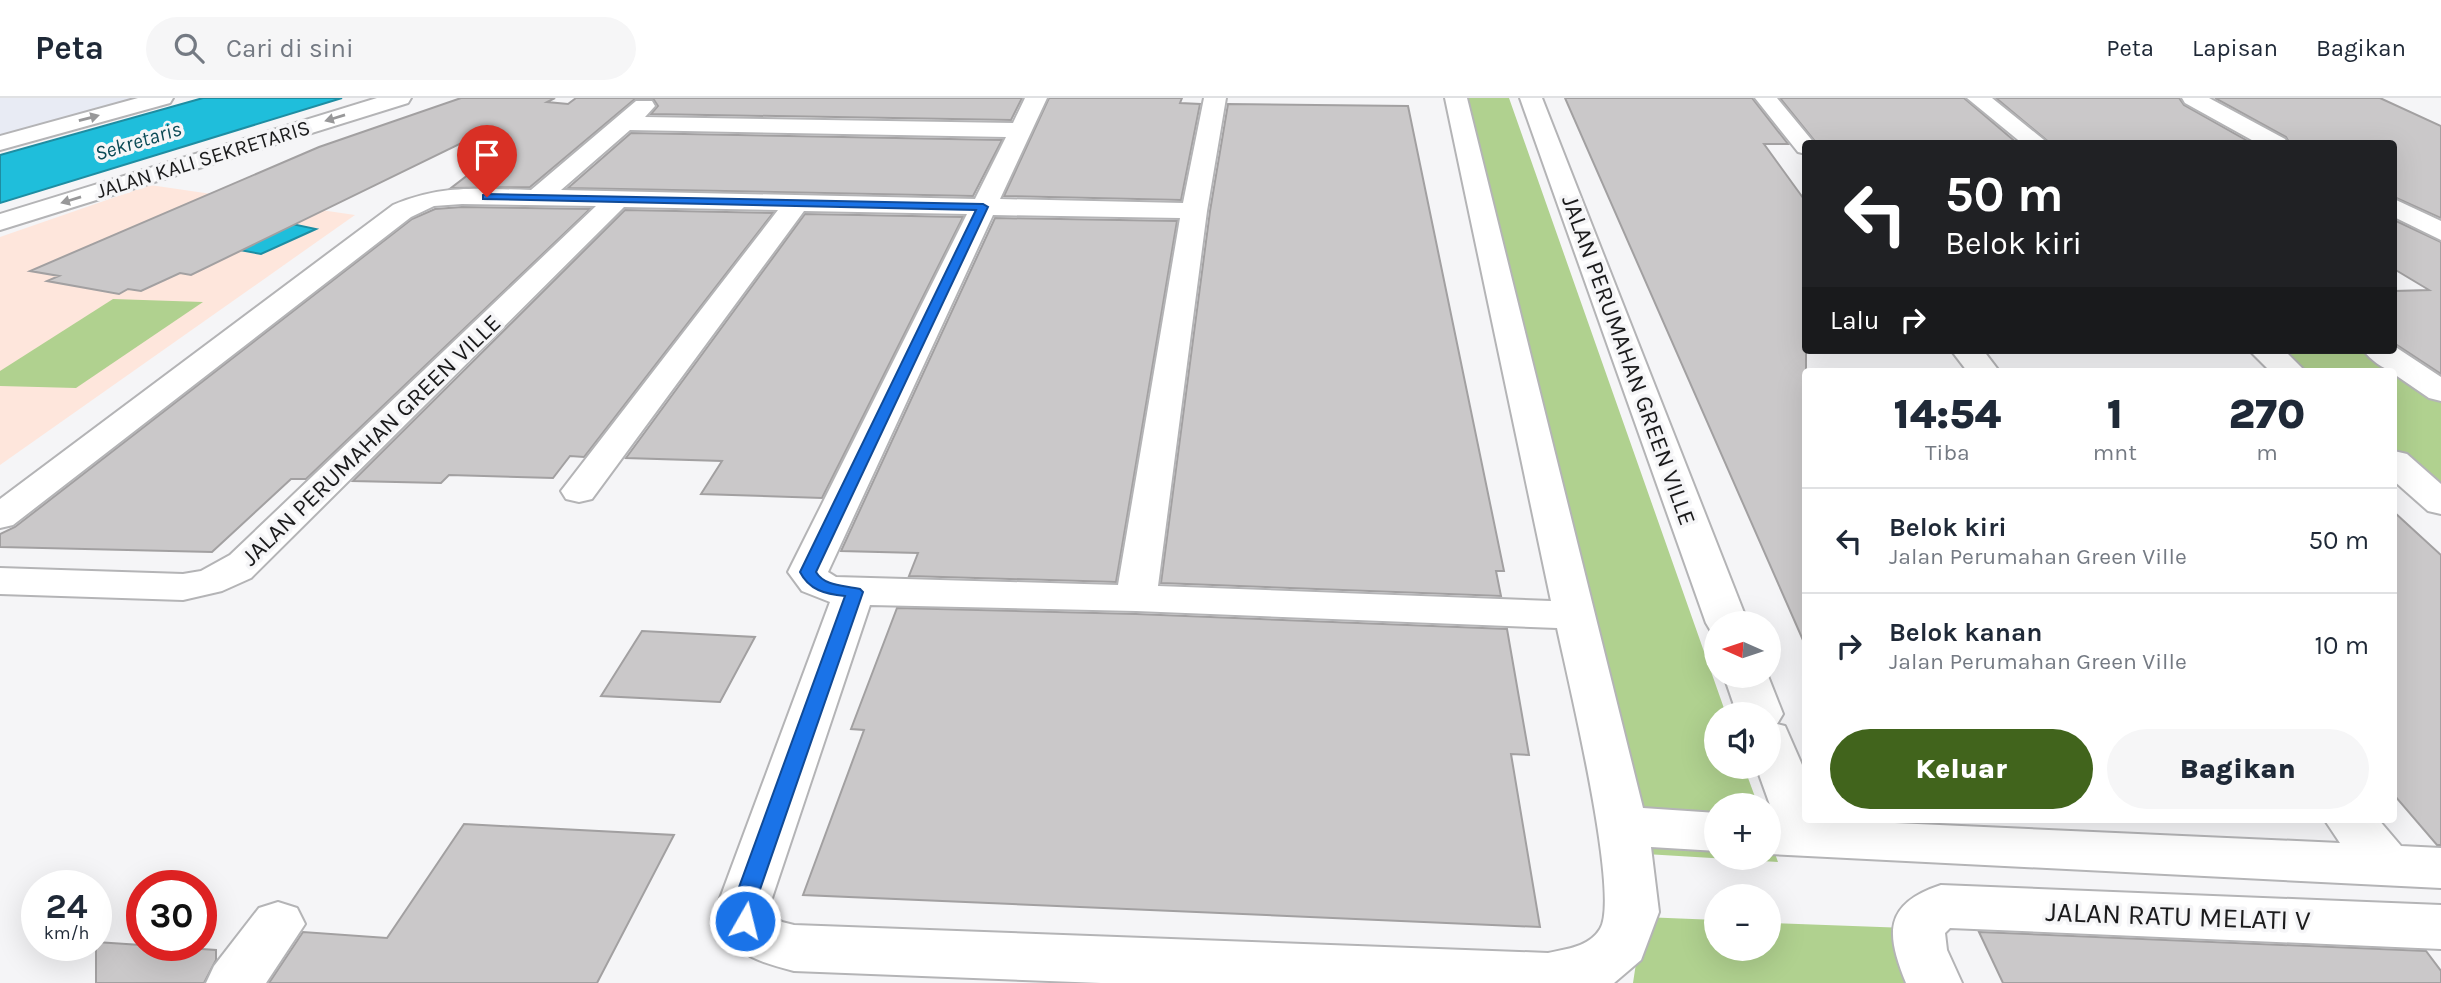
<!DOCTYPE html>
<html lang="id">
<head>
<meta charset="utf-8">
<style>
	body { margin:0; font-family:Karla,sans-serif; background:#f6f6f7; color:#1f2937; height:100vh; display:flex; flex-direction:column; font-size:26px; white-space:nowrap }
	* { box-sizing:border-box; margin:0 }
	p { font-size:23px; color:#747a83 }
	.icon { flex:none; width:38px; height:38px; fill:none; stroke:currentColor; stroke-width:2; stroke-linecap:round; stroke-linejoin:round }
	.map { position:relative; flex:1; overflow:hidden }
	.details { position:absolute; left:1802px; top:270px; width:595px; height:455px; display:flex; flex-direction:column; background:#fff; border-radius:7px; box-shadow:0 7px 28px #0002 }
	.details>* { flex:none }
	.top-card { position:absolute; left:1802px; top:42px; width:595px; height:214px; border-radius:7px; box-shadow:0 7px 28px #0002; background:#202124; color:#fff; overflow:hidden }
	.needle { width:46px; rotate:273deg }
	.buttons { position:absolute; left:1704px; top:513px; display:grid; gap:14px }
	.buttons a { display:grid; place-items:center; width:77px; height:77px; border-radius:50%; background:#fff; box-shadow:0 7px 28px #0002; font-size:35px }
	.speed { position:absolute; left:21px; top:772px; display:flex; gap:14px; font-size:35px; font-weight:700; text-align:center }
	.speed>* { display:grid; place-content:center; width:91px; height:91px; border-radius:50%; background:#fff; box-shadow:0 7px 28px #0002; line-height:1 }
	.speed small { font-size:18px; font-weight:400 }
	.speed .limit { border:10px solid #d22; background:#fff; color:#111 }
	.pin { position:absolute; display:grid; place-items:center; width:60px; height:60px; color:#fff; margin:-72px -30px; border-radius:50% 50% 50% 0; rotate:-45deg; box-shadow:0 0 7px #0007 }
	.pin .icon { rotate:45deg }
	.me { position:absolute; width:77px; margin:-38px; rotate:8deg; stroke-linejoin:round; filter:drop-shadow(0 0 5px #0008) }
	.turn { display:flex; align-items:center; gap:24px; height:147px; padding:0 28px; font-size:32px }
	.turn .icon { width:91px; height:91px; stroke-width:2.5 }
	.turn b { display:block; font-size:49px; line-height:60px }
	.then { display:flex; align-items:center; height:66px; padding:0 28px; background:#0003; gap:14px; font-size:26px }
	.eta { display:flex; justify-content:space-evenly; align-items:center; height:119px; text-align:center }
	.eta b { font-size:42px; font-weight:800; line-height:49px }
	.action { display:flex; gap:14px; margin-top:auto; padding:14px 28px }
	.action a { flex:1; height:80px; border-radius:42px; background:#41641c; color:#fff; font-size:28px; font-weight:800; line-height:80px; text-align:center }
	.action a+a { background:#f6f6f7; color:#1f2937 }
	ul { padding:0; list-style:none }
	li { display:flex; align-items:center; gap:21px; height:105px; padding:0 28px; border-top:2px solid #e0e1e3 }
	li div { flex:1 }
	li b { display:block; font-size:26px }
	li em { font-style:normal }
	header { display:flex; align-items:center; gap:42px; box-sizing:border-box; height:98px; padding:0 35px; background:#fff; border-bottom:2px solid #e0e1e3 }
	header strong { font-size:33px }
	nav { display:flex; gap:38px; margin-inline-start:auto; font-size:24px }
	.search { width:490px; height:63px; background:#f6f6f7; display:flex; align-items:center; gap:18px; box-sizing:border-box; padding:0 24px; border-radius:38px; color:#747a83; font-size:26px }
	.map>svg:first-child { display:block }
	.built { fill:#e8ebf4 }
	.education { fill:#fee6dc }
	.green { fill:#b0d18f }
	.water { fill:#1fbedb; stroke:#1e8da2; stroke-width:2 }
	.building { fill:#cac8c9; stroke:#a2a0a1; stroke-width:2 }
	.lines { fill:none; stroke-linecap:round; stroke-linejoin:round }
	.minor-casing { stroke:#b4b4b6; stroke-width:4 }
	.minor { fill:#fff; fill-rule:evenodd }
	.oneway { fill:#989899 }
	.route { fill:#1a73e8; stroke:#114b97; stroke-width:2 }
	.labels { text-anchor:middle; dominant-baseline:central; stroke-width:7; stroke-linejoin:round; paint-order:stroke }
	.far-water-label { font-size:21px; font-style:italic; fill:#0b4a56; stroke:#f5f5f7 }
	.far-street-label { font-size:21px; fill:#1b1b1c; stroke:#f5f5f7 }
	.street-label { font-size:24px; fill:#1b1b1c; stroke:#f5f5f7 }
	.near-street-label { font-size:28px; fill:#1b1b1c; stroke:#f5f5f7 }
</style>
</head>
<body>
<header>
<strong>Peta</strong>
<div class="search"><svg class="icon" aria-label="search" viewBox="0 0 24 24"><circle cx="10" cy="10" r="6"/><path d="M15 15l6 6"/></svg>Cari di sini</div>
<nav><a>Peta</a><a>Lapisan</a><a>Bagikan</a></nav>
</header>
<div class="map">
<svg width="2441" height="885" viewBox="0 0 2441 885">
	<rect width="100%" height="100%" fill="#f5f5f7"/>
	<polygon class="built" points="0,0 138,0 0,38"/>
	<polygon class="education" points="150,87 355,117 0,367 0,139"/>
	<g class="green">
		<polygon points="1460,0 1509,0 1726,616 1717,616 1717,668 1744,669 1758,707 1717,707 1717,760 1769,760 1769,739 1778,764 1629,755"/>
		<polygon points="113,201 203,204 76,290 0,288 0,273"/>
		<polygon points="2266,252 2374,252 2441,298 2441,402 2394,362 2394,273 2291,273"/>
		<polygon points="1643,819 1717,822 1717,850 1769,850 1769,825 1907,830 1927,885 1633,885"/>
	</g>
	<g class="water">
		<polygon points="203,0 342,0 0,105 0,57"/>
		<polygon points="220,111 316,131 261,156 158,137"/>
	</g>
	<g class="building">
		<polygon points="461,0 555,0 547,4 568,6 576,0 1022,0 1011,22 651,16 658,8 654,2 636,0 530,89 451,90 499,53 486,33 191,177 180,175 141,193 128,191 119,196 47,183 59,178 30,173 319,49"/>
		<polygon points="1049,0 1182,0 1180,5 1200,6 1181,102 1004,98"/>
		<polygon points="1565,0 1752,0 1788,46 1764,46 1806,104 1806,549"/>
		<polygon points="1780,0 1964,0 2018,46 1817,46"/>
		<polygon points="1996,0 2179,0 2184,7 2253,46 2051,46"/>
		<polygon points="2215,0 2380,0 2441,28 2441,120 2394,99 2394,46 2290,46 2286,39"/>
		<polygon points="1228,6 1408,8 1504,473 1496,473 1501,498 1161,485 1210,113"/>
		<polygon points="631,35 1002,42 973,98 568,90"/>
		<polygon points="462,109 590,111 306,381 291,381 212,454 0,449 0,436 15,429 412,121 435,111"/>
		<polygon points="625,112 773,115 584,359 570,358 553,380 449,377 441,385 353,383"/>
		<polygon points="805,116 963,119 822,400 701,396 722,363 626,360"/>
		<polygon points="995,120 1177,123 1116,484 909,478 918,455 841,453"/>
		<polygon points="2394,122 2441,144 2441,276 2394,245 2394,193 2429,192 2394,171"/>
		<polygon points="2394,414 2441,457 2441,747 2437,747 2394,697"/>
		<polygon points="897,510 1136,516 1507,531 1529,657 1511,656 1540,829 803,797 864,632 851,631"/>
		<polygon points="642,533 755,539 720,604 601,598"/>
		<polygon points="464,726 674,737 597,885 269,885 303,834 387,840"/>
		<polygon points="1979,834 2426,853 2441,873 2441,885 2003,885"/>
		<polygon points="96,844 216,852 216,862 204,885 96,885"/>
	</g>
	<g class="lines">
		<g class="minor-casing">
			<g id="minor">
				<polygon points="138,0 173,0 170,5 0,52 0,38"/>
				<polygon points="377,0 411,0 408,5 0,132 0,116"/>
				<path d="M1025 0H1047L1000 101 1183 105 1204 0H1226L1207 113 1158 488 1551 503 1445 0H1467L1643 710 1717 715V753L1651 749 1659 814 1641 862 1614 885H1101L794 873C752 862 721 853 719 803L830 504 802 493 788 474 967 116 804 113 592 401 579 404 566 401 561 393 778 112 624 109 251 480 222 493 183 502 0 496V470L183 476 201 473 230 457 596 108 462 106 434 108 411 119 13 427 0 430V401L393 107C443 86 478 91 531 92L636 3H652L655 8 645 19 1013 25ZM630 32 1006 39 975 101 561 92ZM993 117 1180 120 1118 487 836 479 828 474ZM870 507 1136 513 1557 530C1567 578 1621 799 1600 831 1589 849 1566 851 1548 855L794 827 782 824 773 818 771 803Z"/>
				<polygon points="1520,0 1542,0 1748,525 1717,525 1717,536 1712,535 1706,525"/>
				<polygon points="1755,0 1777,0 1815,46 1806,46 1806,56 1798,54"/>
				<polygon points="1967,0 1992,0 2049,46 2023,46"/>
				<polygon points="2182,0 2209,0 2285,41 2288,46 2259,46 2185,5"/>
				<polygon points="2394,101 2441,123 2441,142 2394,119"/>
				<path d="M2394 248 2441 279V303L2429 300 2394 276V273C2383 272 2370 261 2363 252H2394Z"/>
				<polygon points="1951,252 1983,252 1999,273 1967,273"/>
				<polygon points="2249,252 2284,252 2305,273 2270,273"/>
				<polygon points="2394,353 2407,356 2441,386 2441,416 2428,413 2394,383"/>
				<polygon points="1724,578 1768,578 1783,616 1777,626 1785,628 1806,676 1806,721 2340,745 2324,721 2378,721 2401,748 2441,750 2441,790 1769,756 1769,718 1774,718 1756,668 1769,668 1769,616 1737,616"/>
				<path d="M1941 787 2441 807V851L1950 830 1945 835 1947 852 1962 885H1906C1886 836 1883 806 1941 787Z"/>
				<polygon points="278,804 297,810 305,826 266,885 206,885 214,868 259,810"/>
			</g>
		</g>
		<use href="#minor" class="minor"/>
	</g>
	<defs><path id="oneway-solid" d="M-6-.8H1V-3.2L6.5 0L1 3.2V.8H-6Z" transform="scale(1.75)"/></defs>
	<g class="oneway">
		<use href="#oneway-solid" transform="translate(89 20) rotate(-15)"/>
		<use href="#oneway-solid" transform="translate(335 20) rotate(163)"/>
		<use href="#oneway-solid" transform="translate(71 102) rotate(163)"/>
	</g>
	<path class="route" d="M487 96 983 106 988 109 816 474C825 489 845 487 860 491L863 494 756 803V823L753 829 745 832 737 829 734 823V803L845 498C825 496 809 492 800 474L976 112 483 101V97Z"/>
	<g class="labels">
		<g class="far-water-label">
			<text transform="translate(138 43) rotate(-17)">Sekretaris</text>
		</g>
		<g class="far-street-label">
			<text transform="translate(203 61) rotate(-17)">JALAN KALI SEKRETARIS</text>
		</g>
		<g class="street-label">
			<text transform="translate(1629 262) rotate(70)">JALAN PERUMAHAN GREEN VILLE</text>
			<text transform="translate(371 342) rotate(-44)">JALAN PERUMAHAN GREEN VILLE</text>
		</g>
		<g class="near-street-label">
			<text transform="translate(2178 818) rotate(2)">JALAN RATU MELATI V</text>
		</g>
	</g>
</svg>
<div class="buttons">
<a><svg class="needle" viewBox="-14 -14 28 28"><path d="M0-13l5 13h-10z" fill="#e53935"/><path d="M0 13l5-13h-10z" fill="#747a83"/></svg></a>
<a><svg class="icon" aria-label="sound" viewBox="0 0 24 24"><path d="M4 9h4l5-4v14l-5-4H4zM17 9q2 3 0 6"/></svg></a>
<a>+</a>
<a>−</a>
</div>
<div class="speed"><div>24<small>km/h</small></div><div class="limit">30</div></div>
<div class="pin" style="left:487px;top:99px;background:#d93025"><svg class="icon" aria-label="arrive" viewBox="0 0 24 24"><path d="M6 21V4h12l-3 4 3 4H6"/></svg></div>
<svg class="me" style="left:745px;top:823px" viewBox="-20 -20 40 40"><circle r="17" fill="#1a73e8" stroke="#fff" stroke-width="3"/><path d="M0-11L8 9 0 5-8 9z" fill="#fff"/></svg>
<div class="top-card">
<div class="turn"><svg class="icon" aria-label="left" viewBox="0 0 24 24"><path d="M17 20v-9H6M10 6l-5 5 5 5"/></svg><div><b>50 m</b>Belok kiri</div></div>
<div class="then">Lalu<svg class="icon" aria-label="right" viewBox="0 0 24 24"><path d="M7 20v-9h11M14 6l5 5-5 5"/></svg></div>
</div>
<section class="details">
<div class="eta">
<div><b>14:54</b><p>Tiba</p></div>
<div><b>1</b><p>mnt</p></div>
<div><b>270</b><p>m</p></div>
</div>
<ul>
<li><svg class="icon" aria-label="left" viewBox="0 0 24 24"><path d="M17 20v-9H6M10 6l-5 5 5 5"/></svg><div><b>Belok kiri</b><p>Jalan Perumahan Green Ville</p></div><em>50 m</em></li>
<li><svg class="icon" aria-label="right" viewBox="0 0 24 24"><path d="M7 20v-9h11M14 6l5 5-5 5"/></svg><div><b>Belok kanan</b><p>Jalan Perumahan Green Ville</p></div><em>10 m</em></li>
</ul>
<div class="action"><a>Keluar</a><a>Bagikan</a></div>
</section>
</div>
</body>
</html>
